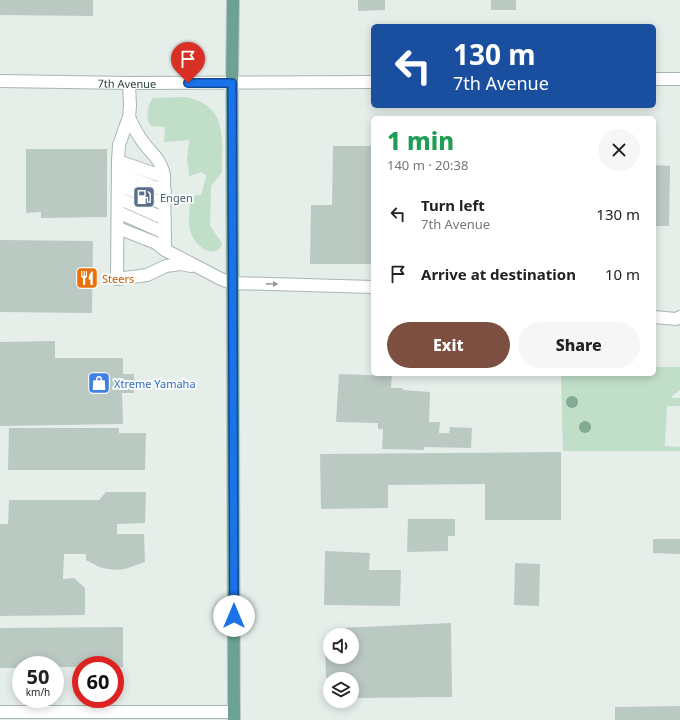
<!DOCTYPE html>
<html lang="en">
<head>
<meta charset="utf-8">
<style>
	body { margin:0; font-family:"Noto Sans",sans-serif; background:#f6f6f6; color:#222; height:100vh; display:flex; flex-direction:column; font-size:15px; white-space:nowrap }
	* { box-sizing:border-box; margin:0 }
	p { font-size:13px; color:#767676 }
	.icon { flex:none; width:22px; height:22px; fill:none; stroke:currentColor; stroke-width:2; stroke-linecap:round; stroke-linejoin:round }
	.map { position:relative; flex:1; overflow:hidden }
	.side { position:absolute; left:371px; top:116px; width:285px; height:260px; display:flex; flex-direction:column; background:#fff; border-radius:6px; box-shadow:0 2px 10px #0003 }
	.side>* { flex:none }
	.hud { position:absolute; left:371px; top:24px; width:285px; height:84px; border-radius:6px; box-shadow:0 2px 10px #0003; background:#1a4fa0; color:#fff; overflow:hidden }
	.controls { position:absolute; left:323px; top:628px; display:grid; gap:8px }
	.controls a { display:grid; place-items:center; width:36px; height:36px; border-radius:50%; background:#fff; box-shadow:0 2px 10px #0003; font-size:20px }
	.speed { position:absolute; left:12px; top:656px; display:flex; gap:8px; font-size:20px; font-weight:700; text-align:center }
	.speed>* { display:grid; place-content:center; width:52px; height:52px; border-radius:50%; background:#fff; box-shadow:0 2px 10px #0003; line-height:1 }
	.speed small { font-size:10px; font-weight:400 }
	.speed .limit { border:6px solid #d22; background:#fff; color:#111 }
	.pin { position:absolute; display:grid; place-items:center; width:34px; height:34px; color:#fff; margin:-41px -17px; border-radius:50% 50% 50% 0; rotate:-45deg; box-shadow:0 0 4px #0007 }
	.pin .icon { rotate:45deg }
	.me { position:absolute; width:44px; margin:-22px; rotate:0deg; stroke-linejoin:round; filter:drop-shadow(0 0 3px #0008) }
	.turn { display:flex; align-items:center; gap:14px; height:84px; padding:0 16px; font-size:18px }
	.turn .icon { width:52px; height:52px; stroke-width:2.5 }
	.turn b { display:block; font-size:28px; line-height:34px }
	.round { display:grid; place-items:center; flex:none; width:42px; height:42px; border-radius:21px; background:#f6f6f6 }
	.overview { display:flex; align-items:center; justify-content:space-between; height:68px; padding:0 16px }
	h1 { font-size:24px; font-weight:800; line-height:30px; color:#1e9e55 }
	.button { display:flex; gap:8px; margin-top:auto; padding:8px 16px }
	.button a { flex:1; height:46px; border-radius:24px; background:#7d4f41; color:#fff; font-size:16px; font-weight:800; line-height:46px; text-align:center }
	.button a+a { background:#f6f6f6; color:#222 }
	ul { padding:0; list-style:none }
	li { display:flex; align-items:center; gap:12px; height:60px; padding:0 16px }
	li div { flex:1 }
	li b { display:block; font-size:15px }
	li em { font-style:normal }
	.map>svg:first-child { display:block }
	.green { fill:#c0dec8 }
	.building { fill:#bbc9c3 }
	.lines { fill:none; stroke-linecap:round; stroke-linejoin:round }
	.lane-casing { stroke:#a8b6b1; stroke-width:14 }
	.street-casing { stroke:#a8b6b1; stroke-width:14 }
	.primary-casing { stroke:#c2cac8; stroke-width:14 }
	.lane { stroke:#fff; stroke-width:12 }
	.street { stroke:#fff; stroke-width:12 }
	.primary { stroke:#6ca194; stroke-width:12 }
	.tree { fill:#82ab93 }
	.oneway { fill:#92a09c }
	.route-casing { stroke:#114b97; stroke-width:10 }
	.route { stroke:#1a73e8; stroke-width:7 }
	.labels { text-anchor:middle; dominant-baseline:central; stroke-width:4; stroke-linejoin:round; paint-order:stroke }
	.street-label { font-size:11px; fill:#254039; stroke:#f6faf8 }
	.service-label { font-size:11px; fill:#4e5e75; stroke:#f6faf8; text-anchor:start }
	.food-label { font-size:11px; fill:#c56008; stroke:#f6faf8; text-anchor:start }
	.shop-label { font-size:11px; fill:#366cbe; stroke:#f6faf8; text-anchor:start }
</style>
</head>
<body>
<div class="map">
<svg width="680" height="720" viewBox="0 0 680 720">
	<rect width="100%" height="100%" fill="#e6eeea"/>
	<g class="green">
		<path d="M185 97C228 105 222 137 222 172L211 186 210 226 222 243C219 256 205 252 198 244 195 242 191 234 190 230 188 223 190 204 190 196L201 195 206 178V175L201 172 192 175 189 177C189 171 188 166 187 161 187 157 189 146 189 140L164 142 165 127 151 126C145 118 147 106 153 98Z"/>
		<polygon points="654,367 680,367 680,390 672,396 672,398 680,398 680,406 667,406 665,446 680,447 680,451 563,451 561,374 654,374"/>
	</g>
	<g class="building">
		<polygon points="0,0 93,0 93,16 0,15"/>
		<polygon points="358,0 385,0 385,10 358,11"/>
		<rect x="491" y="0" width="25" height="10"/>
		<polygon points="333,146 373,146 373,264 310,264 311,205 332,205"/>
		<polygon points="26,149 107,149 107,217 41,218 41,212 26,213"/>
		<polygon points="654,165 670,166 669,226 654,226"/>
		<polygon points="0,240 93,241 92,313 0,312"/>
		<polygon points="55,341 55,358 123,358 123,374 134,374 134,393 122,393 123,424 0,426 0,342"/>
		<polygon points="339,374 392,376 391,388 403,388 403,390 430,392 429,422 440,422 439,433 449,433 450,427 472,428 471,448 424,447 424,450 382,449 383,429 378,429 378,423 336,422"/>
		<polygon points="9,428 119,428 119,433 146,433 145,470 8,470"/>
		<polygon points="561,452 561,520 485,520 485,484 388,485 388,508 321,509 320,454"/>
		<polygon points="106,492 146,492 145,523 117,524 117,534 144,534 145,562 125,569 117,570 108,569 99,567 86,560 86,554 64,554 63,579 74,578 85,588 85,615 0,616 0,524 8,524 9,500 99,500"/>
		<polygon points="408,519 455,519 455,536 448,536 448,551 407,552"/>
		<polygon points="653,539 680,539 680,554 653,553"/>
		<polygon points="325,551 370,553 369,570 401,570 400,606 324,605"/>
		<polygon points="515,563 540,564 539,606 514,605"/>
		<polygon points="451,623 452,697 352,698 352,679 330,679 330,682 326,677 325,645 330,640 330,657 352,657 352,635 334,635 340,628"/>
		<polygon points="123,627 123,667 115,667 115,665 81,665 81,667 55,667 55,665 21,665 21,668 0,668 0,628"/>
		<polygon points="680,706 680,720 615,720 615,707"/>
	</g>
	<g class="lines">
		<g class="lane-casing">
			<g id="lane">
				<path d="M129 117C133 126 137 134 143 142 153 156 159 156 164 175L165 250"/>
				<polyline points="118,161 119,145 129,117 130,106 129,83"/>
				<polyline points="118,173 165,191"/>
				<polyline points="164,177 118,161 117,279 147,275 166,266 181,264 191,266"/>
				<polyline points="118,185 164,204"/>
				<polyline points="118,198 165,219"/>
				<polyline points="118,212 165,233"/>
				<polyline points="118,228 156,243 165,250 196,266 223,280 233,283 373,287"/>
				<polyline points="654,317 676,319 680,317"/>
				<polyline points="0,712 234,712"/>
			</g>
		</g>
		<g class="street-casing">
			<g id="street">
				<polyline points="654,79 680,79"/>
				<path id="s1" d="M0 81 129 83 373 82"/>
			</g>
		</g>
		<g class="primary-casing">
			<polyline id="primary" points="233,0 232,83 234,720"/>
		</g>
		<use href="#lane" class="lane"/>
		<use href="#street" class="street"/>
		<use href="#primary" class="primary"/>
	</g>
	<g class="tree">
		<circle cx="572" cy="402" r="6"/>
		<circle cx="585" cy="427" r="6"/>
	</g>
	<defs><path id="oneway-solid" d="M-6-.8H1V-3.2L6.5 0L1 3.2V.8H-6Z"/></defs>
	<use class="oneway" href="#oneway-solid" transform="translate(272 284) rotate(1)"/>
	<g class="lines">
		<g class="route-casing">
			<polyline id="route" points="188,83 232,83 234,616"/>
		</g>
		<use href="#route" class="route"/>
	</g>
	<defs>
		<g id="fuel-square" transform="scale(1.15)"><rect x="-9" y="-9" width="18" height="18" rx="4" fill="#5c6f8a" stroke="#f6faf8"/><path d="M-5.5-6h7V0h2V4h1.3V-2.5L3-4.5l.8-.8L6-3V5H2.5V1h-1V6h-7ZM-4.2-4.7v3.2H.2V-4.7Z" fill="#fff"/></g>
		<g id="restaurant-square" transform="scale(1.15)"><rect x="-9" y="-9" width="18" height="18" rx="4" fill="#e8710a" stroke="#f6faf8"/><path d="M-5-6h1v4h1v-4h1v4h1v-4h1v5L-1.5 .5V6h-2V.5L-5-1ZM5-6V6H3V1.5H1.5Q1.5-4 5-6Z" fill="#fff"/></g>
		<g id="shop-square" transform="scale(1.15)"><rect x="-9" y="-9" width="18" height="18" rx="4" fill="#3f7fe0" stroke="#f6faf8"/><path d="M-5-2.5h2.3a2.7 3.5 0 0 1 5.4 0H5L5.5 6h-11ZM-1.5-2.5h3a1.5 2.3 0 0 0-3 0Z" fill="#fff"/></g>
	</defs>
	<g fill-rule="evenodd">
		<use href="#fuel-square" x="144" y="197"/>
		<use href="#restaurant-square" x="87" y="278"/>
		<use href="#shop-square" x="99" y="383"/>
	</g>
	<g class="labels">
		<g class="street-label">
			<text stroke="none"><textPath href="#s1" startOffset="127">7th Avenue</textPath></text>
		</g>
		<g class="service-label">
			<text x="160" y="197">Engen</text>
		</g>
		<g class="food-label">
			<text x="102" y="278">Steers</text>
		</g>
		<g class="shop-label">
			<text x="114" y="383">Xtreme Yamaha</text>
		</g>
	</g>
</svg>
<div class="controls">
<a><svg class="icon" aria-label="sound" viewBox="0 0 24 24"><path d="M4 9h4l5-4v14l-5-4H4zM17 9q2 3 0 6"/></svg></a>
<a><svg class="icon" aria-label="layers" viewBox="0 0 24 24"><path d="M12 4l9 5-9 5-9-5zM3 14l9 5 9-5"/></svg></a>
</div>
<div class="speed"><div>50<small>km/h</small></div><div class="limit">60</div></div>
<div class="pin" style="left:188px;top:83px;background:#d93025"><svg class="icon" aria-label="arrive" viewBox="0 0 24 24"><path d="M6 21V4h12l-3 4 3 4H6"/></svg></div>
<svg class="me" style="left:234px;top:616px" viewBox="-20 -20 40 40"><circle r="19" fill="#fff"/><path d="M0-13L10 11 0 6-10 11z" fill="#1a73e8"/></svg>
<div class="hud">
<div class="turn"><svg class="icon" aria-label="left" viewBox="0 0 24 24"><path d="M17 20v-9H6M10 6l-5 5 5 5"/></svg><div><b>130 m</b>7th Avenue</div></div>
</div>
<section class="side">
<div class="overview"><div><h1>1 min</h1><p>140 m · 20:38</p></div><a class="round"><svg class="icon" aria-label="close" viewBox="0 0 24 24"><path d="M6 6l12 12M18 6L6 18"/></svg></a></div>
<ul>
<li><svg class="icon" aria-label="left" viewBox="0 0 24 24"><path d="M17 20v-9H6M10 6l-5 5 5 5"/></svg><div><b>Turn left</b><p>7th Avenue</p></div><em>130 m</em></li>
<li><svg class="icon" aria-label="arrive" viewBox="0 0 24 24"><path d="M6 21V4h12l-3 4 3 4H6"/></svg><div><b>Arrive at destination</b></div><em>10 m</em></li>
</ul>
<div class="button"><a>Exit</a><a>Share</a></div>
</section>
</div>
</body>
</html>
